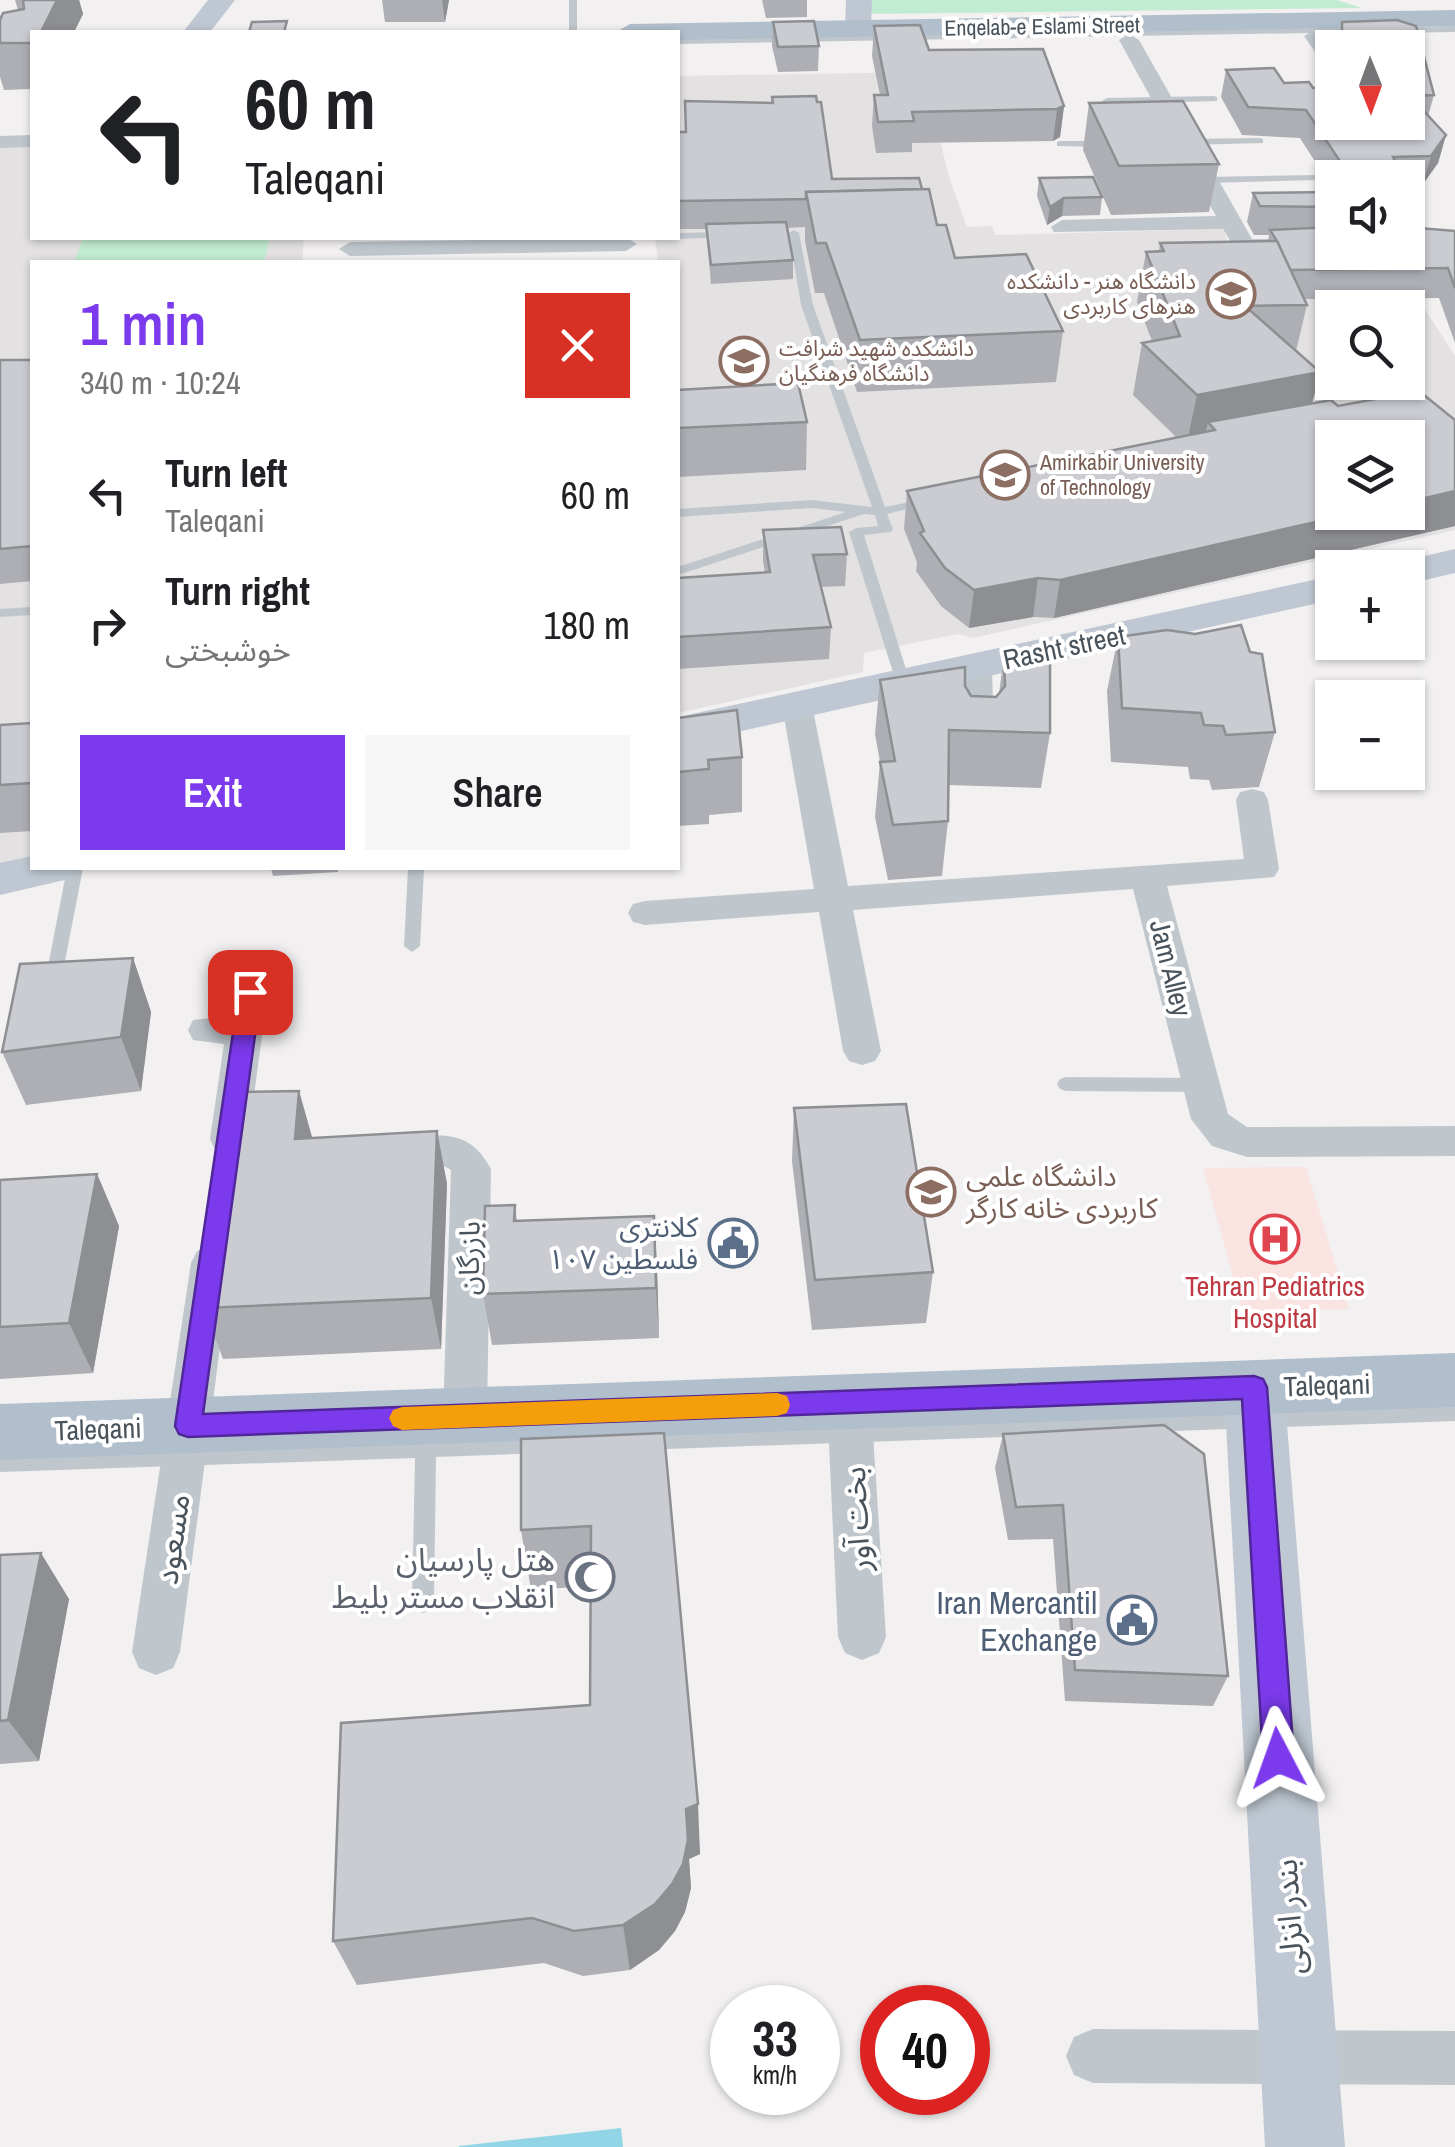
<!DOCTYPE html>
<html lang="en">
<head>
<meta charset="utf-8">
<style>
	body { margin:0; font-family:"Archivo Narrow","Noto Sans Arabic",sans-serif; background:#f6f6f6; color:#202124; height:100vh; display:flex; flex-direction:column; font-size:38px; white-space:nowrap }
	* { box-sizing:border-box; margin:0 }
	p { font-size:32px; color:#757577 }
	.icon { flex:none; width:55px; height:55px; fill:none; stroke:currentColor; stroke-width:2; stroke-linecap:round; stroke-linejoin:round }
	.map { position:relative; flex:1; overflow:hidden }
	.sheet { position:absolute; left:30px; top:260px; width:650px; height:610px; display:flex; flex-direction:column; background:#fff; border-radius:0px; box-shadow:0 2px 8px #0004 }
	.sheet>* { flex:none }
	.banner { position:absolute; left:30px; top:30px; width:650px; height:210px; border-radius:0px; box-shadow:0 2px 8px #0004; background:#fff; color:#202124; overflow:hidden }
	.needle { width:65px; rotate:179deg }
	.controls { position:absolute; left:1315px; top:30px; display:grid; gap:20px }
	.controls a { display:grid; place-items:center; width:110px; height:110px; border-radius:0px; background:#fff; box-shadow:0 2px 8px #0004; font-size:50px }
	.speed { position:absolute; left:710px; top:1985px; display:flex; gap:20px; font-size:50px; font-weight:700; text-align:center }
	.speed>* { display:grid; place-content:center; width:130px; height:130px; border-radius:50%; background:#fff; box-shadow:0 2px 8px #0004; line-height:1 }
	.speed small { font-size:25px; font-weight:400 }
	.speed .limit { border:15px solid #d22; background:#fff; color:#111 }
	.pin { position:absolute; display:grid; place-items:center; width:85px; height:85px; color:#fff; margin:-42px; border-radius:20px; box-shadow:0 5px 15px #0006 }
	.me { position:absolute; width:110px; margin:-55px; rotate:356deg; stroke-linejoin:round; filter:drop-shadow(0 0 8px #0008) }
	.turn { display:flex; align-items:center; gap:35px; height:210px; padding:0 50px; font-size:45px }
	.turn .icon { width:130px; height:130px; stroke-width:2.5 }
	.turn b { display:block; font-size:70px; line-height:85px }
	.round { display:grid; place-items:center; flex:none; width:105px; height:105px; border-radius:0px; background:#f6f6f6 }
	.summary { display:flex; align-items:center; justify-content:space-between; height:170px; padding:0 50px }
	h1 { font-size:60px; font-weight:600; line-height:75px; color:#7c3aed }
	.cta { display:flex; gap:20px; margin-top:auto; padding:20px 50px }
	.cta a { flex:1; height:115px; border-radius:0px; background:#7c3aed; color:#fff; font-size:40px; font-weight:600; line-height:115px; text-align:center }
	.cta a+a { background:#f6f6f6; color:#202124 }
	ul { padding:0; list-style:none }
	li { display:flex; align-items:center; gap:30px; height:130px; padding:0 50px }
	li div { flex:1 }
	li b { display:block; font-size:38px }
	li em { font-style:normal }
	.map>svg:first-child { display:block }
	.education { fill:#e3e1e1; fill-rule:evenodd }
	.medical { fill:#f9e4e2 }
	.green { fill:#c2ecd1 }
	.water { fill:#92d5e6 }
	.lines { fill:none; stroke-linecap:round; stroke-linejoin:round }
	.lane { fill:#bfc7cd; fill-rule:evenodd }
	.street { fill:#bfc7cd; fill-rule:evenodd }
	.secondary { fill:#bfc8d2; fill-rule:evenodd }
	.primary { fill:#b1bfcc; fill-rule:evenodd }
	.wall { fill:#aeafb5; fill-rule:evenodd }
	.shaded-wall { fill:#8d8f93 }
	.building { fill:#caccd2; stroke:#8d8f93; stroke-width:2.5 }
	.route { fill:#7c3aed; stroke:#51269a; stroke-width:2.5 }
	.slow { fill:#f59e0b }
	.labels { text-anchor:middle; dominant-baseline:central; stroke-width:8; stroke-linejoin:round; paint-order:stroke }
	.far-street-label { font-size:22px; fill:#49535c; stroke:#fff }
	.far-education-label { font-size:22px; fill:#785e54; stroke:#fff; text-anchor:start }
	.street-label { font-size:28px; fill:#49535c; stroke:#fff }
	.education-label { font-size:28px; fill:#785e54; stroke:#fff; text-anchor:start }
	.service-label { font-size:28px; fill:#4e5e75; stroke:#fff; text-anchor:end }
	.health-label { font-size:28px; fill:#be3a42; stroke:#fff }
	.near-street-label { font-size:32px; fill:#49535c; stroke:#fff }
	.near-worship-label { font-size:32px; fill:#5b616d; stroke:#fff; text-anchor:end }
	.near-service-label { font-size:32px; fill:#4e5e75; stroke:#fff; text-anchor:end }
</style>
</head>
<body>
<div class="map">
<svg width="1455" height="2147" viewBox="0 0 1455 2147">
	<rect width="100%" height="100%" fill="#f2f0f0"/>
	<g class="education">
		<path d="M923 72 949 177 967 227 992 226 995 235 1223 229 1240 272 1398 267 1455 356V530L973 638 958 634 864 653 863 672 678 713V262H658L655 238H678V76ZM1332 308H1408V382H1332ZM1332 438H1408V512H1332Z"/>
		<polygon points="0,147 32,147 32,238 304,238 302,262 32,262 32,857 0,865"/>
	</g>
	<polygon class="medical" points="1306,1167 1349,1309 1243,1312 1203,1168"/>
	<g class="green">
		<polygon points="870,0 1337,0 1362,8 868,14"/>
		<polygon points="83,238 270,238 264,262 74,262"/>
	</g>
	<polygon class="water" points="621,2128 623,2147 459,2147 459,2146"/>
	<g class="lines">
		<g class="lane">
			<rect x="569" y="0" width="8" height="32"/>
			<polygon points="1455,26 1455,32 1393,33 1389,30 1393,27"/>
			<polygon points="1362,27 1365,32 678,44 678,38"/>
			<polygon points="1214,96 1217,97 1217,101 1107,104 1102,101 1107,98"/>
			<polygon points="1260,138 1263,139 1263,143 1186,145 1181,142 1186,139"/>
			<polygon points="1060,141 1105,141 1110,144 1105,147 1057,146 1057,142"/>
			<polygon points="1316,175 1321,178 1320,180 1206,183 1201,180 1206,177"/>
			<polygon points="794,230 799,233 813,305 885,507 925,499 931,503 887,514 893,529 891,532 864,535 910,682 903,686 896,682 849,532 856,528 878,526 875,515 864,514 678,575 678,567 846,512 812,508 678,517 678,509 812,500 872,507 801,305 789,233"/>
			<polygon points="727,232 732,235 731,237 678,239 674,238 678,238 678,233"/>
			<polygon points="32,607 32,615 0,617 0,609"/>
			<polygon points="67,868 83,868 61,982 53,988 45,982"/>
			<polygon points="408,868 424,868 420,946 412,952 404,946"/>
			<polygon points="1066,1077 1201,1078 1207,1080 1210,1085 1207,1090 1201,1092 1066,1091 1060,1089 1057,1084 1060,1079"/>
			<polygon points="1455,1403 1455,1421 640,1450 633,1447 630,1441 633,1435 640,1432"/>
			<polygon points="426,1429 433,1432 436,1439 544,1435 551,1438 554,1444 551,1450 544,1453 436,1457 434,1603 431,1610 423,1613 415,1610 412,1603 415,1458 0,1472 0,1454 416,1439 419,1432"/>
		</g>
		<g class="street">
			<polygon points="1314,30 1321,32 1332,49 1332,68 1325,66 1304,36"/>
			<polygon points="1129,34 1139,40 1252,239 1332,240 1332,252 1338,252 1258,256 1235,249 1223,229 1054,232 1051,227 1062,220 1216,216 1119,40"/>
			<polygon points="32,135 32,147 0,148 0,136"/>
			<polygon points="606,238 627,238 637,244 626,251 350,256 339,249 350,242"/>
			<polygon points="977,657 988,659 992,666 994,741 989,748 967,748 962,741 962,666 966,659"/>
			<polygon points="797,695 808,698 812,705 848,886 1244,859 1236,800 1240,792 1252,789 1264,792 1268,800 1279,869 1274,877 1167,886 1228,1114 1247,1127 1455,1126 1455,1156 1247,1157 1212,1146 1191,1119 1133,889 853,910 881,1051 875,1061 862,1065 849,1061 843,1051 819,912 645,925 633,922 628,913 633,904 645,901 814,889 782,705 786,698"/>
			<polygon points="250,979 263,983 268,992 248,1139 243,1150 229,1154 215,1150 210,1139 224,1044 193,1040 188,1030 193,1020 228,1016 237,983"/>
			<path d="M411 1135C449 1135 471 1132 491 1169L487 1416 480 1429 465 1435 450 1429 443 1416 451 1170C438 1160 414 1166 397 1161L392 1150 397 1139Z"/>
			<polygon points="211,1246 225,1251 231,1263 180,1652 173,1668 156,1675 139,1668 132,1652 191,1263 197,1251"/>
			<polygon points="849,1383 864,1389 871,1402 886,1637 879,1653 862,1660 845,1653 838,1637 827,1402 834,1389"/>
			<polygon points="1093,2029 1455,2031 1455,2085 1093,2083 1074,2075 1066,2056 1074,2037"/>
		</g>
		<g class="secondary">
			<polygon points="208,0 235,0 210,32 183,32"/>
			<polygon points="846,0 872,0 871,29 867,35 849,35 845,29"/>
			<polygon points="1455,549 1455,573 1408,584 1408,568 1391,568 1394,563"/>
			<polygon points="1332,576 1332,600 678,745 678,717"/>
			<polygon points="32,856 32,868 76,868 69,879 0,895 0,863"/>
			<polygon points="1254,1361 1275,1369 1284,1387 1345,2147 1265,2147 1224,1387 1233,1369"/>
		</g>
		<g class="primary">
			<polygon points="1455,10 1455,26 678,40 678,32 616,32 630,24"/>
			<polygon points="1455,1353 1455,1407 0,1460 0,1404"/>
		</g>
	</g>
	<g class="wall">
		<polygon points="15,0 79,0 83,14 74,32 32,32 32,89 4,90 0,77 0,20 18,10"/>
		<polygon points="382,0 449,0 445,22 385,22"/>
		<polygon points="762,0 807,0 807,17 766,18"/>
		<path d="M1397 20 1416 26 1434 95 1428 116 1446 135 1438 163 1423 184 1409 185 1422 209 1416 228 1455 231V343L1439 298 1304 299 1307 305 1296 351 1320 372 1312 403 1331 400 1338 406 1419 391 1455 420V526L1054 618 1033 617 969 628 941 606 916 571 917 562 904 529 907 491 1176 437 1133 395 1142 343 1152 341 1137 302 1146 252 1159 251 1160 243 1268 241 1269 235H1254L1247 222 1253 193 1332 192V252H1408V178H1332V188L1300 138 1242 135 1221 97 1226 70 1274 68 1284 83 1309 82 1313 88 1332 87V122H1408V48H1336L1342 22ZM1332 438H1408V512H1332Z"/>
		<polygon points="773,22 819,46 818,71 778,72 772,46"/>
		<polygon points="874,26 1064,106 1060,137 1053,141 912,143 912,152 876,153 872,126 874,95 880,95 872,56"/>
		<polygon points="772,97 832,179 922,189 937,225 955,258 1063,331 1056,382 857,392 824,293 815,293 805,241 805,227 787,228 793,260 793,279 711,284 706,229 678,229 678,132 686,132 772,103"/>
		<polygon points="1089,103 1219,164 1209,212 1111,215 1083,150"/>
		<polygon points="1039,178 1102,197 1100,215 1062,216 1047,225 1037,196"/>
		<polygon points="0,360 32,360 32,581 0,584"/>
		<polygon points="678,390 807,422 806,470 678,477"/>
		<polygon points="763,530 847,554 845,586 821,587 831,627 829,659 678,669 678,578 765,573 763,561"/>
		<polygon points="1118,637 1275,732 1259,787 1212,790 1209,780 1190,779 1188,767 1111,762 1107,691"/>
		<polygon points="1004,655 1050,733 1041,788 948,785 948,821 942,876 888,880 875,817 880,762 875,734 880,680 965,686 971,696 996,697 999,694"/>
		<polygon points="678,718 742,757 742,812 709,815 709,824 678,826"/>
		<polygon points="32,723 32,831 0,833 0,725"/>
		<polygon points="271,868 338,868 338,872 273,876"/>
		<polygon points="133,958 151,1012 141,1091 26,1105 2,1052"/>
		<polygon points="299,1091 312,1138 437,1131 447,1184 441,1349 223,1359 204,1308"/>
		<polygon points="794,1108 933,1272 926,1323 812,1330 792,1161"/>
		<polygon points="97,1174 119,1226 93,1373 0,1379 0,1180"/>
		<polygon points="515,1205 517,1221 657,1268 659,1338 492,1345 483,1294"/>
		<polygon points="664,1433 700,1854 689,1859 691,1888 685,1912 675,1931 659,1950 630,1970 583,1976 544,1963 357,1985 333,1941 590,1705 590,1586 531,1590 521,1530"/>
		<polygon points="1003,1434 1228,1676 1213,1706 1065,1701 1053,1539 1008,1540 995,1468"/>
		<polygon points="0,1555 69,1599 39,1761 0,1764"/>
	</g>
	<g class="shaded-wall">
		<polygon points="57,0 79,0 83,14 74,32 41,32"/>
		<polygon points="442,0 449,0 445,22"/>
		<polygon points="1064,106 1060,137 1053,141 1057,109"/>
		<polygon points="1446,135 1438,163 1423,184 1431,156"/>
		<polygon points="1064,198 1062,216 1047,225 1050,207"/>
		<polygon points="1320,372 1307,424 1208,422 1203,444 1186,447 1197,395"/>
		<polygon points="1455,491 1455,526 1054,618 1060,580 1360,512 1408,512 1408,502"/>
		<polygon points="1038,578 1033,617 969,628 974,590"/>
		<polygon points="133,958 151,1012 141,1091 121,1037"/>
		<polygon points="299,1091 314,1144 295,1139"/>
		<polygon points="437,1131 447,1184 441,1349 431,1298"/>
		<polygon points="97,1174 119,1226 93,1373 69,1323"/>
		<polygon points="654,1216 657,1268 659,1338 656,1288"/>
		<polygon points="41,1553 69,1599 39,1761 8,1720"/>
		<polygon points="698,1804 700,1854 689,1859 691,1888 685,1912 675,1931 659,1950 630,1970 623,1925 686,1809"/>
	</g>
	<g class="building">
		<polygon points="23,0 57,0 41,32 32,32 32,43 0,43 0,20 3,13 24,9"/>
		<polygon points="1397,20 1416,26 1434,95 1410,96 1446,135 1431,156 1393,157 1404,178 1351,178 1306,110 1248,107 1226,70 1274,68 1284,83 1309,82 1313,88 1332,87 1332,122 1408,122 1408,48 1353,48 1342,32 1342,22"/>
		<polygon points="287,21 284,32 249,32 252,22"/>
		<polygon points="814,21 819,46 778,47 773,22"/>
		<polygon points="920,25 929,50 1043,49 1064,106 1057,109 912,112 914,121 878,122 874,95 888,95 874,26"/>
		<polygon points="816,96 817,102 821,102 832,179 919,178 922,189 806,192 806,199 678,201 678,132 686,132 685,101 773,103 772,97"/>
		<polygon points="1183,101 1219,164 1119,166 1089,103"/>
		<polygon points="1093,177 1102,197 1064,198 1050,207 1039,178"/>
		<polygon points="1408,183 1422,209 1413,209 1412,220 1408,222"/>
		<polygon points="929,189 937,225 946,225 955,258 1026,254 1063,331 860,340 826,243 816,243 806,192"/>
		<polygon points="1332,192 1332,207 1260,206 1253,193"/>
		<polygon points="786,222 793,260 711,265 706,224"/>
		<polygon points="1332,227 1332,252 1408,252 1408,227 1455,231 1455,288 1448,268 1290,270 1277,241 1270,230"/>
		<polygon points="1277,241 1307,305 1245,306 1320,372 1197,395 1142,343 1180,336 1146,252 1164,251 1160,243"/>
		<polygon points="0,360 32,360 32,546 0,549"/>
		<polygon points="798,383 807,422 678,428 678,390"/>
		<polygon points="1419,391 1455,420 1455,491 1408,502 1408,438 1332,438 1332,512 1360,512 1060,580 1038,578 974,590 945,568 920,533 924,531 907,491 1215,430 1208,422 1331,400 1338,406"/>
		<polygon points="841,527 847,554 813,555 831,627 678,637 678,578 770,572 763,530"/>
		<polygon points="1241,625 1250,652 1262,654 1275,732 1226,735 1223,726 1204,725 1201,713 1122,708 1118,637 1167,630 1195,634"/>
		<polygon points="1004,655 1050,657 1050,733 949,730 948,821 893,825 880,762 895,761 880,680 965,667 965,686 971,696 996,697 1005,686"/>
		<polygon points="737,710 742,757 708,760 709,769 678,772 678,718"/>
		<polygon points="32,723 32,783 0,785 0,725"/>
		<polygon points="133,958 121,1037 2,1052 20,964"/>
		<polygon points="299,1091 295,1139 437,1131 431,1298 204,1308 235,1092"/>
		<polygon points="906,1104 933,1272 815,1280 794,1108"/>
		<polygon points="97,1174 69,1323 0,1327 0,1180"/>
		<polygon points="515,1205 514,1221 654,1216 656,1288 483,1294 485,1206"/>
		<polygon points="1164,1425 1204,1454 1228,1676 1075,1670 1063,1505 1016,1507 1003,1434"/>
		<polygon points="664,1433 698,1804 686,1809 688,1840 683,1864 672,1884 655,1904 623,1925 574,1931 532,1918 333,1941 341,1723 590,1705 591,1526 521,1530 521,1439"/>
		<polygon points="41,1553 8,1720 0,1721 0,1555"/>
	</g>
	<polygon class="route" points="250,985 261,992 203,1414 1254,1376 1263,1379 1267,1387 1294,1758 1289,1769 1278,1774 1268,1769 1263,1758 1242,1399 188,1437 179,1434 175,1426 239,992"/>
	<polygon class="slow" points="777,1393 787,1396 790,1405 787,1413 777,1416 402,1430 393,1426 389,1418 393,1410 402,1407"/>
	<defs>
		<g id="university-ring" transform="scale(2.5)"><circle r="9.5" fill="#fff" stroke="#8d6e63" stroke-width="1.5"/><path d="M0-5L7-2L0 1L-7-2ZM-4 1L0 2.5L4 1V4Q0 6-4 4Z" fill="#8d6e63"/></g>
		<g id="hospital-ring" transform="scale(2.5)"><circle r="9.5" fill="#fff" stroke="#e0444e" stroke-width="1.5"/><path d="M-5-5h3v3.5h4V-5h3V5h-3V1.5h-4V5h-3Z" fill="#e0444e"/></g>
		<g id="civic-ring" transform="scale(2.5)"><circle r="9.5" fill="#fff" stroke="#5c6f8a" stroke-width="1.5"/><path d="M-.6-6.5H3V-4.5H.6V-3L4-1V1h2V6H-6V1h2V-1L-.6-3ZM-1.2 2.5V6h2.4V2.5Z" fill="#5c6f8a"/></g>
		<g id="mosque-ring" transform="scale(2.5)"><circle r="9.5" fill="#fff" stroke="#6b7280" stroke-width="1.5"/><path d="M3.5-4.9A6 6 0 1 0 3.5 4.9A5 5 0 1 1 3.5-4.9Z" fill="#6b7280"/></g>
	</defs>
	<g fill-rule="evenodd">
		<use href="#university-ring" x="1231" y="294"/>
		<use href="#university-ring" x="744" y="361"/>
		<use href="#university-ring" x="1005" y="475"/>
		<use href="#university-ring" x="931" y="1192"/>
		<use href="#hospital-ring" x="1275" y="1239"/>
		<use href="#civic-ring" x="733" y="1243"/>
		<use href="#mosque-ring" x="590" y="1577"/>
		<use href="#civic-ring" x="1132" y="1620"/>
	</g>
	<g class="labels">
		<g class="far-street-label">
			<text transform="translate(1042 26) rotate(-1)">Enqelab-e Eslami Street</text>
		</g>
		<g class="far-education-label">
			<text x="1196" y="281" text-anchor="end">دانشگاه هنر - دانشکده<tspan x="1196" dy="25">هنرهای کاربردی</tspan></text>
			<text x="779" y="348">دانشکده شهید شرافت<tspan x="779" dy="25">دانشگاه فرهنگیان</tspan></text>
			<text x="1040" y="462">Amirkabir University<tspan x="1040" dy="25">of Technology</tspan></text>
		</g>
		<g class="street-label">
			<text transform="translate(1064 647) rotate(-12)">Rasht street</text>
			<text transform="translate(1171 968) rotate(76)">Jam Alley</text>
			<text transform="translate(469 1258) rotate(-89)">بازرگان</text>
			<text transform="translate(1327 1385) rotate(-2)">Taleqani</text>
			<text transform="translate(98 1429) rotate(-2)">Taleqani</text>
		</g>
		<g class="education-label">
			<text x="966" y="1176">دانشگاه علمی<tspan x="966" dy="32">کاربردی خانه کارگر</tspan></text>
		</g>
		<g class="service-label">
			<text x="698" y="1227">کلانتری<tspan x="698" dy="32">۱۰۷ فلسطین</tspan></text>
		</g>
		<g class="health-label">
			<text x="1275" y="1286">Tehran Pediatrics<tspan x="1275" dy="32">Hospital</tspan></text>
		</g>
		<g class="near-street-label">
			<text transform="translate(856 1519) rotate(-93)">بخت آور</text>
			<text transform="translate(172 1539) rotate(-82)">مسعود</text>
			<text transform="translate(1289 1917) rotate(-94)">بندر انزلی</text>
		</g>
		<g class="near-worship-label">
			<text x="555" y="1559">هتل پارسیان<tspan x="555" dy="37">انقلاب مستر بلیط</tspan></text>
		</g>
		<g class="near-service-label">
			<text x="1097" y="1602">Iran Mercantil<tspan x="1097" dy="37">Exchange</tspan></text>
		</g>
	</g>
</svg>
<div class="controls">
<a><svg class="needle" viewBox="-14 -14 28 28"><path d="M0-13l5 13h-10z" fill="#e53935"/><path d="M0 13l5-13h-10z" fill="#757577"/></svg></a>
<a><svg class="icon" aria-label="sound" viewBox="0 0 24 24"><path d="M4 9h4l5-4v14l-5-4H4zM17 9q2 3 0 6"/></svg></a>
<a><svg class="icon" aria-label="search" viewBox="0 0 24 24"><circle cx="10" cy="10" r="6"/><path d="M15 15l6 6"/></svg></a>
<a><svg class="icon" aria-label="layers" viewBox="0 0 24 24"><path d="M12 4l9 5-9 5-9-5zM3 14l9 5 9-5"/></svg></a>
<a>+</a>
<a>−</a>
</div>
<div class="speed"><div>33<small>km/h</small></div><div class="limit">40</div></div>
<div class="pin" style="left:250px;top:992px;background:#d93025"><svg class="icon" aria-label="arrive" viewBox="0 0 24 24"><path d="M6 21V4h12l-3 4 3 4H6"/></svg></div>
<svg class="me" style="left:1278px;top:1758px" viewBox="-20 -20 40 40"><path d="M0-17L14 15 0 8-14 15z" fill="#7c3aed" stroke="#fff" stroke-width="4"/></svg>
<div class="banner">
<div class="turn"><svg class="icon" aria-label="left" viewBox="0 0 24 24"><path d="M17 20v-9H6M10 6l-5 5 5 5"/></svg><div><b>60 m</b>Taleqani</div></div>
</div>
<section class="sheet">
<div class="summary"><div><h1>1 min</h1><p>340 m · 10:24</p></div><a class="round" style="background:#d93025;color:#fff"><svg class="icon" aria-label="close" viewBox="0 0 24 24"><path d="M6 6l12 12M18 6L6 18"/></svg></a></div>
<ul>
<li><svg class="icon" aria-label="left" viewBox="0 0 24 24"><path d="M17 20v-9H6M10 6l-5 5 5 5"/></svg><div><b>Turn left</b><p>Taleqani</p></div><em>60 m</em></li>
<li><svg class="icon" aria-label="right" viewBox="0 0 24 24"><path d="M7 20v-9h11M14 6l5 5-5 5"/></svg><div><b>Turn right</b><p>خوشبختی</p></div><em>180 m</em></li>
</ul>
<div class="cta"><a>Exit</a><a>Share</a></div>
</section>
</div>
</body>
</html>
